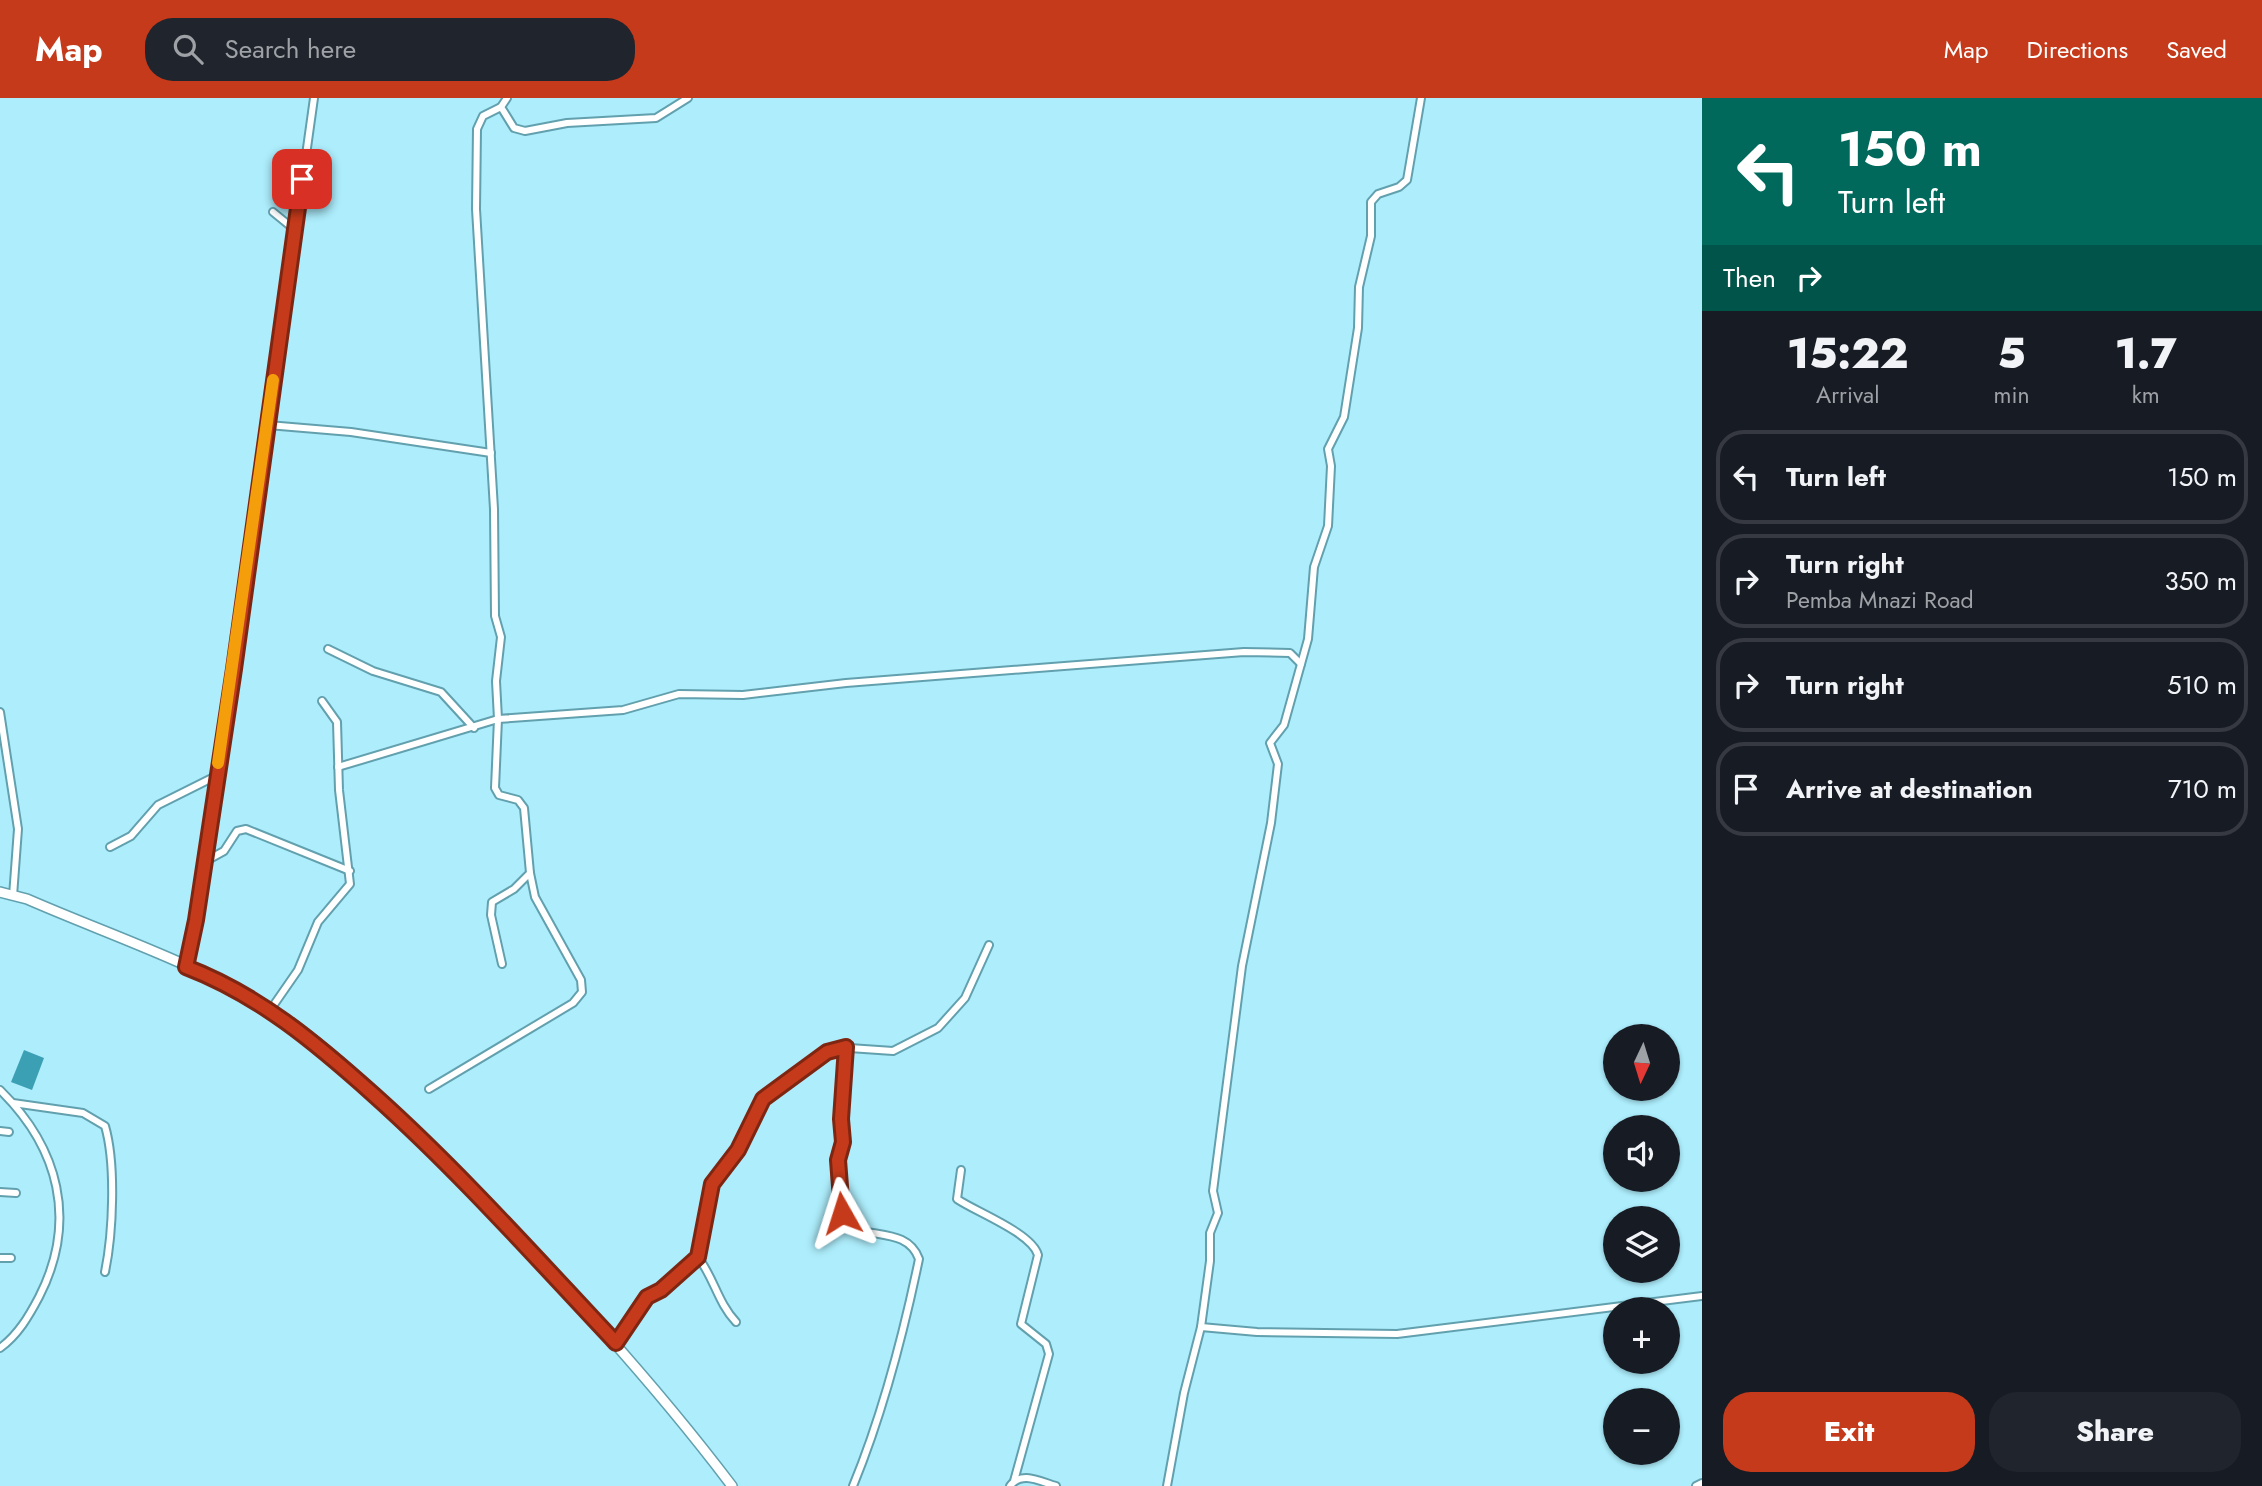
<!DOCTYPE html>
<html lang="en">
<head>
<meta charset="utf-8">
<style>
	body { margin:0; font-family:Jost,sans-serif; background:#20242c; color:#f1f3f6; height:100vh; display:flex; flex-direction:column; font-size:26px; white-space:nowrap }
	* { box-sizing:border-box; margin:0 }
	p { font-size:23px; color:#9ea1a6 }
	.icon { flex:none; width:38px; height:38px; fill:none; stroke:currentColor; stroke-width:2; stroke-linecap:round; stroke-linejoin:round }
	.map { position:relative; flex:1; overflow:hidden }
	.details { display:flex; flex-direction:column; background:#171b24; width:560px }
	.details>* { flex:none }
	.guide { background:#00695c; color:#fff; overflow:hidden }
	.needle { width:46px; rotate:184deg }
	.tools { position:absolute; left:1603px; top:926px; display:grid; gap:14px }
	.tools a { display:grid; place-items:center; width:77px; height:77px; border-radius:50%; background:#171b24; box-shadow:0 2px 5px #0004; font-size:35px }
	.pin { position:absolute; display:grid; place-items:center; width:60px; height:60px; color:#fff; margin:-30px; border-radius:14px; box-shadow:0 4px 10px #0006 }
	.me { position:absolute; width:77px; margin:-38px; rotate:354deg; stroke-linejoin:round; filter:drop-shadow(0 0 5px #0008) }
	.turn { display:flex; align-items:center; gap:24px; height:147px; padding:0 21px; font-size:32px }
	.turn .icon { width:91px; height:91px; stroke-width:2.5 }
	.turn b { display:block; font-size:49px; line-height:60px }
	.then { display:flex; align-items:center; height:66px; padding:0 21px; background:#0003; gap:14px; font-size:26px }
	.eta { display:flex; justify-content:space-evenly; align-items:center; height:119px; text-align:center }
	.eta b { font-size:42px; font-weight:800; line-height:49px }
	.button { display:flex; gap:14px; margin-top:auto; padding:14px 21px }
	.button a { flex:1; height:80px; border-radius:28px; background:#c43a1b; color:#fff; font-size:28px; font-weight:800; line-height:80px; text-align:center }
	.button a+a { background:#20242c; color:#f1f3f6 }
	ul { padding:0; list-style:none }
	li { display:flex; align-items:center; gap:21px; height:94px; margin:0 14px 10px; padding:0 7px; border:4px solid #363941; border-radius:28px }
	li div { flex:1 }
	li b { display:block; font-size:26px }
	li em { font-style:normal }
	header { display:flex; align-items:center; gap:42px; box-sizing:border-box; height:98px; padding:0 35px; background:#c43a1b; color:#fff }
	header strong { font-size:33px }
	nav { display:flex; gap:38px; margin-inline-start:auto; font-size:24px }
	.search { width:490px; height:63px; background:#20242c; display:flex; align-items:center; gap:18px; box-sizing:border-box; padding:0 24px; border-radius:28px; color:#9ea1a6; font-size:26px }
	main { display:flex; flex:1; min-height:0 }
	.map>svg:first-child { display:block }
	.water { fill:#3ca0b5 }
	.lines { fill:none; stroke-linecap:round; stroke-linejoin:round }
	.street-casing { stroke:#62a0ae; stroke-width:10 }
	.secondary-casing { stroke:#62a0ae; stroke-width:12 }
	.street { stroke:#fff; stroke-width:6 }
	.secondary { stroke:#fff; stroke-width:9 }
	.route-casing { stroke:#7f2612; stroke-width:18 }
	.route { stroke:#c43a1b; stroke-width:12 }
	.slow { stroke:#f59e0b; stroke-width:12 }
</style>
</head>
<body>
<header>
<strong>Map</strong>
<div class="search"><svg class="icon" aria-label="search" viewBox="0 0 24 24"><circle cx="10" cy="10" r="6"/><path d="M15 15l6 6"/></svg>Search here</div>
<nav><a>Map</a><a>Directions</a><a>Saved</a></nav>
</header>
<main>
<div class="map">
<svg width="1702" height="1388" viewBox="0 0 1702 1388">
	<rect width="100%" height="100%" fill="#adedfc"/>
	<polygon class="water" points="24,952 44,960 32,992 11,984"/>
	<g class="lines">
		<g class="street-casing">
			<g id="street">
				<polyline points="507,0 501,9 514,30 525,33 567,25 656,20 688,0"/>
				<polyline points="501,9 483,18 477,31 476,111 494,411 495,518 501,539 496,583 498,621 495,690 499,697 518,702 524,710 530,775 514,791 492,804 491,817 502,866"/>
				<polyline points="273,114 295,132"/>
				<polyline points="268,327 351,334 491,355"/>
				<polyline points="328,551 373,573 441,594 474,630"/>
				<polyline points="0,614 18,731 13,798"/>
				<polyline points="338,669 498,621 623,612 679,596 743,597 846,585 1244,554 1290,555 1301,566"/>
				<polyline points="110,749 131,738 158,707 216,678"/>
				<polyline points="204,764 224,753 237,733 246,731 350,773"/>
				<polyline points="186,869 196,822 234,571 314,0"/>
				<polyline points="271,911 298,872 318,824 350,786 339,692 337,624 322,603"/>
				<path d="M846 949 841 1021 843 1044 838 1073 844 1125C866 1142 907 1128 919 1161 903 1238 883 1315 853 1388"/>
				<polyline points="429,991 573,905 582,894 581,882 535,799 530,775"/>
				<path d="M0 992C59 1050 78 1123 39 1199 29 1218 18 1237 0 1250"/>
				<path d="M13 1005 83 1015 105 1028C116 1066 113 1135 105 1174"/>
				<polyline points="0,1033 9,1034"/>
				<path d="M961 1072 957 1101C976 1114 1032 1135 1038 1157L1021 1226 1046 1246 1049 1256 1014 1383"/>
				<polyline points="0,1094 16,1095"/>
				<path d="M698 1159C714 1180 718 1205 736 1224"/>
				<polyline points="0,1160 11,1160"/>
				<polyline points="1201,1229 1257,1234 1397,1236 1702,1198"/>
				<polyline points="616,1245 647,1199 661,1192 698,1159 712,1086 738,1052 763,1001 835,949 893,953 938,930 965,900 989,847"/>
				<path d="M1010 1388C1022 1372 1041 1384 1056 1388"/>
				<polyline points="1167,1388 1184,1295 1201,1229 1210,1163 1210,1135 1218,1115 1213,1093 1242,868 1271,725 1278,666 1270,645 1284,627 1308,541 1314,469 1328,428 1331,368 1328,351 1344,319 1358,230 1359,189 1371,138 1371,104 1378,96 1399,89 1407,82 1421,0"/>
				<polyline points="1696,1388 1702,1385"/>
			</g>
		</g>
		<g class="secondary-casing">
			<path id="secondary" d="M0 794 27 801C107 836 193 864 268 910 338 953 408 1027 466 1086 559 1182 651 1281 732 1388"/>
		</g>
		<use href="#street" class="street"/>
		<use href="#secondary" class="secondary"/>
	</g>
	<g class="lines">
		<g class="route-casing">
			<path id="route" d="M302 81 234 571 196 822 186 869C259 897 316 945 374 997 460 1074 537 1161 616 1245L647 1199 661 1192 698 1159 712 1086 738 1052 763 1001 827 954 846 949 841 1021 843 1044 838 1062 842 1115"/>
		</g>
		<use href="#route" class="route"/>
		<polyline class="slow" points="218,665 273,282"/>
	</g>
</svg>
<div class="tools">
<a><svg class="needle" viewBox="-14 -14 28 28"><path d="M0-13l5 13h-10z" fill="#e53935"/><path d="M0 13l5-13h-10z" fill="#9ea1a6"/></svg></a>
<a><svg class="icon" aria-label="sound" viewBox="0 0 24 24"><path d="M4 9h4l5-4v14l-5-4H4zM17 9q2 3 0 6"/></svg></a>
<a><svg class="icon" aria-label="layers" viewBox="0 0 24 24"><path d="M12 4l9 5-9 5-9-5zM3 14l9 5 9-5"/></svg></a>
<a>+</a>
<a>−</a>
</div>
<div class="pin" style="left:302px;top:81px;background:#d93025"><svg class="icon" aria-label="arrive" viewBox="0 0 24 24"><path d="M6 21V4h12l-3 4 3 4H6"/></svg></div>
<svg class="me" style="left:842px;top:1115px" viewBox="-20 -20 40 40"><path d="M0-17L14 15 0 8-14 15z" fill="#c43a1b" stroke="#fff" stroke-width="4"/></svg>
</div>
<section class="details">
<div class="guide">
<div class="turn"><svg class="icon" aria-label="left" viewBox="0 0 24 24"><path d="M17 20v-9H6M10 6l-5 5 5 5"/></svg><div><b>150 m</b>Turn left</div></div>
<div class="then">Then<svg class="icon" aria-label="right" viewBox="0 0 24 24"><path d="M7 20v-9h11M14 6l5 5-5 5"/></svg></div>
</div>
<div class="eta">
<div><b>15:22</b><p>Arrival</p></div>
<div><b>5</b><p>min</p></div>
<div><b>1.7</b><p>km</p></div>
</div>
<ul>
<li><svg class="icon" aria-label="left" viewBox="0 0 24 24"><path d="M17 20v-9H6M10 6l-5 5 5 5"/></svg><div><b>Turn left</b></div><em>150 m</em></li>
<li><svg class="icon" aria-label="right" viewBox="0 0 24 24"><path d="M7 20v-9h11M14 6l5 5-5 5"/></svg><div><b>Turn right</b><p>Pemba Mnazi Road</p></div><em>350 m</em></li>
<li><svg class="icon" aria-label="right" viewBox="0 0 24 24"><path d="M7 20v-9h11M14 6l5 5-5 5"/></svg><div><b>Turn right</b></div><em>510 m</em></li>
<li><svg class="icon" aria-label="arrive" viewBox="0 0 24 24"><path d="M6 21V4h12l-3 4 3 4H6"/></svg><div><b>Arrive at destination</b></div><em>710 m</em></li>
</ul>
<div class="button"><a>Exit</a><a>Share</a></div>
</section>
</main>
</body>
</html>
